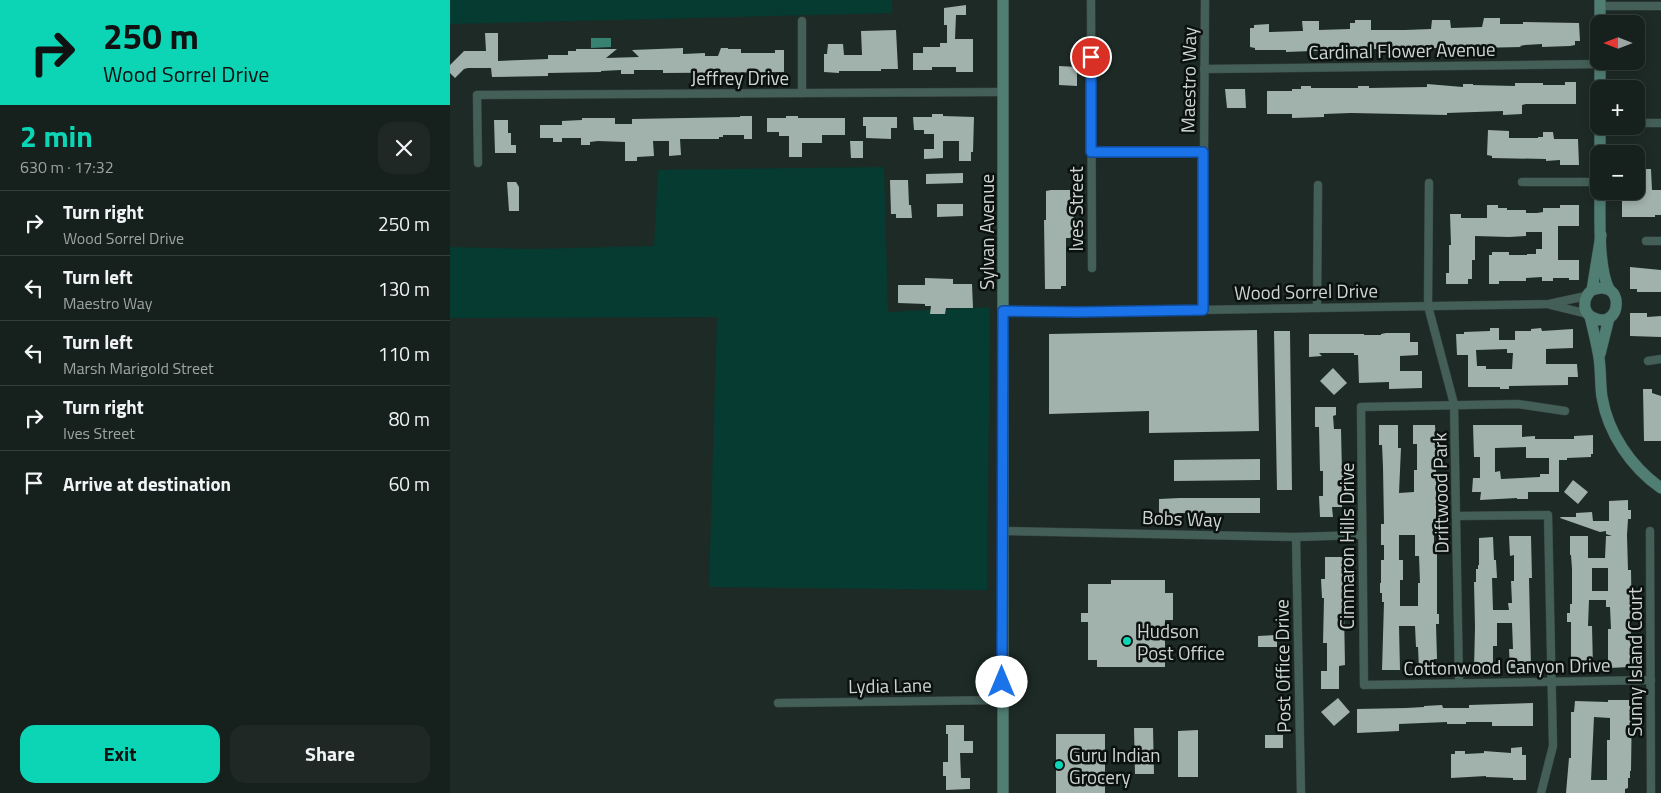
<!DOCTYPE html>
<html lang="en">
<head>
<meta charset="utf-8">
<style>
	body { margin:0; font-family:"Titillium Web",sans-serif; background:#1f2825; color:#f1f3f6; height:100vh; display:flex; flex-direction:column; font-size:19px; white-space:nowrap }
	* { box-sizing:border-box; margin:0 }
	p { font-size:16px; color:#9ea3a3 }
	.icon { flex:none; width:28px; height:28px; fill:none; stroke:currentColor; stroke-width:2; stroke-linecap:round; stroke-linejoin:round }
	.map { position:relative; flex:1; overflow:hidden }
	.sheet { display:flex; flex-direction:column; background:#16201c; width:450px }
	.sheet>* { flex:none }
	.top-card { background:#0bd5b5; color:#111; overflow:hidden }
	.needle { width:32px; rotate:270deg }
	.buttons { position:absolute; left:1140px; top:15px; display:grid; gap:10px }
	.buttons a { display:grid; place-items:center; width:55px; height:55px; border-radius:10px; background:#16201c; box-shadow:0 2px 8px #0003,0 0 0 1px #353e3b; font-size:25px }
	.pin { position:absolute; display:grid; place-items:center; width:42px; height:42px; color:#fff; margin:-21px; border:2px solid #fff; border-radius:50%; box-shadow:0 1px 5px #0007 }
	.me { position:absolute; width:55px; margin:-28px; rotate:0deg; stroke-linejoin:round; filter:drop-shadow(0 0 4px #0008) }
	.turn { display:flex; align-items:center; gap:18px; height:105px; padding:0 20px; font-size:22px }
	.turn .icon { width:65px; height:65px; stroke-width:2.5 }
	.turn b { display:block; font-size:35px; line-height:42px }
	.round { display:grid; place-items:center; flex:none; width:52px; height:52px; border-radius:15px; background:#1f2825 }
	.summary { display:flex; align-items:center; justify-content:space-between; height:85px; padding:0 20px }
	h1 { font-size:30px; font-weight:700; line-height:38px; color:#0bd5b5 }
	.action { display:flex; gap:10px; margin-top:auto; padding:10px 20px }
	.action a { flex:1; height:58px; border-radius:15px; background:#0bd5b5; color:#111; font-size:20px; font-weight:700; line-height:58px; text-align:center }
	.action a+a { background:#1f2825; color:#f1f3f6 }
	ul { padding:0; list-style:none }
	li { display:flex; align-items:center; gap:15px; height:65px; padding:0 20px; border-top:1px solid #353e3b }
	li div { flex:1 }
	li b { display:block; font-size:19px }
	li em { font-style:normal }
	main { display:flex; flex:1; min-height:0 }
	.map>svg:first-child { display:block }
	.green { fill:#063b31 }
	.water { fill:#378271 }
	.building { fill:#a1b1ac; fill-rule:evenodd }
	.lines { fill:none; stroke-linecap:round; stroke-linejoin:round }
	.street-casing { stroke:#394542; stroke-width:9 }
	.secondary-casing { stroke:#394542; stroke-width:12 }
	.street { stroke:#435f57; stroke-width:8 }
	.secondary { stroke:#507e73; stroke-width:11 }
	.route-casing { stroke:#114b97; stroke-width:12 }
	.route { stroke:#1a73e8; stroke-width:9 }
	.poi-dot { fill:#0bd5b5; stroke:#0b110f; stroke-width:2 }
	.labels { text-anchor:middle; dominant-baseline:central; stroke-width:5; stroke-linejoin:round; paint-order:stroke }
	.street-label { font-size:19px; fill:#cdd5d3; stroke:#0b110f }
	.poi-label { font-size:19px; fill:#cdd5d3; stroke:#0b110f; text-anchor:start }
</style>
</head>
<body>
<main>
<section class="sheet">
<div class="top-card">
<div class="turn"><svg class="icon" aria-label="right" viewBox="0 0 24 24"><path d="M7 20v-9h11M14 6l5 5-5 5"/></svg><div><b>250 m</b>Wood Sorrel Drive</div></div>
</div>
<div class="summary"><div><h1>2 min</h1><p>630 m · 17:32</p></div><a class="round"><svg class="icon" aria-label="close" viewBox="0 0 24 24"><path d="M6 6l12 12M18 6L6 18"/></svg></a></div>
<ul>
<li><svg class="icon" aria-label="right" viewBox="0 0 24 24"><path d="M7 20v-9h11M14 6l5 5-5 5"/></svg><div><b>Turn right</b><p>Wood Sorrel Drive</p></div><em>250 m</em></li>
<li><svg class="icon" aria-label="left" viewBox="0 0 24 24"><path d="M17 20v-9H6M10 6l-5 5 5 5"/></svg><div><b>Turn left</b><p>Maestro Way</p></div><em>130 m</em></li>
<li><svg class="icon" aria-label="left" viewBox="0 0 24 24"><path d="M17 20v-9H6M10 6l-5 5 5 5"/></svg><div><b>Turn left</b><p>Marsh Marigold Street</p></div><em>110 m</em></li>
<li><svg class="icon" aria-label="right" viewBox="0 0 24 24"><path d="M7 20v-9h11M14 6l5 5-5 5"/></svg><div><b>Turn right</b><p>Ives Street</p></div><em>80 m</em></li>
<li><svg class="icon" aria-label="arrive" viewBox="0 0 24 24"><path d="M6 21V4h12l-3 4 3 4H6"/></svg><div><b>Arrive at destination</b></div><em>60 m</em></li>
</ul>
<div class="action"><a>Exit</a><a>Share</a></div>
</section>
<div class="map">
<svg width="1211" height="793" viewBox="0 0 1211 793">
	<rect width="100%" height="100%" fill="#1d2a26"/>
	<g class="green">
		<polygon points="0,0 442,0 442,13 0,24"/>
		<polygon points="434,167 438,312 540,307 537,590 259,587 267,317 0,318 0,247 80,249 204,246 208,170"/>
	</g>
	<polygon class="water" points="141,38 161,38 161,47 141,48"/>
	<g class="building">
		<polygon points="516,5 516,15 506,15 505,39 523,39 523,72 506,72 506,67 482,67 482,70 463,70 463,53 473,53 473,47 490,47 490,43 497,43 497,25 494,25 494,8"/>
		<polygon points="1034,18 1050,18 1050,24 1073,24 1073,22 1129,23 1130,41 1125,41 1125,45 1120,46 1092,47 1092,44 1075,45 1070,46 1071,47 1027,48 1027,50 1017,50 1017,48 975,48 975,50 965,51 965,47 947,47 947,51 936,51 936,49 912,49 912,53 888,52 888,50 836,52 836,50 805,50 805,48 800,47 800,28 804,28 804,25 819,24 819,32 850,31 853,31 852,21 869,21 869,30 900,29 900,23 905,23 905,20 921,20 921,30 955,30 981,29 982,20 1000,20 1001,28 1032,27"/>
		<polygon points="446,30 448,69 431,69 431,71 389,71 389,73 374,72 374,54 377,54 378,44 393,44 394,55 412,55 411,31"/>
		<polygon points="35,33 48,33 48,61 98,59 98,55 118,55 118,51 126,51 126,49 167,49 156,58 189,57 182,50 233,48 233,54 255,53 255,56 268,56 271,48 278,48 278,49 291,49 291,53 325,53 325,50 334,50 334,72 213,73 213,70 184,70 184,74 171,74 171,70 151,71 151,72 98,73 98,76 42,77 41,68 18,68 14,69 5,78 0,73 0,65 14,51 36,51"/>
		<polygon points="609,66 627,67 627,86 609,85"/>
		<polygon points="1115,82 1126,82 1126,104 1076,104 1072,105 1072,114 1053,115 1053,111 997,113 997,115 901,113 874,114 874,117 842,118 842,114 817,114 817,91 842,91 842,89 851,89 851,86 861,86 861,88 908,88 908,86 919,86 919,88 977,87 977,84 1013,87 1013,84 1023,84 1023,85 1065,86 1065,83 1093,83 1093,85 1115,85"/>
		<polygon points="775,89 795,89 796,108 777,108"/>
		<polygon points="482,114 493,114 493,116 524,117 523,152 521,152 521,161 509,161 509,141 493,141 493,158 474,159 474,149 484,149 484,134 474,134 474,130 464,130 463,117 482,117"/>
		<polygon points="290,116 302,116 302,139 294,139 294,135 273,135 273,137 269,137 269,139 230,139 231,155 219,156 219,141 203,141 204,156 187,157 187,161 175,161 175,142 148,141 140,142 140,145 131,145 131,138 112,138 112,142 103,142 103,138 90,138 90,125 112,125 112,121 132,120 132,118 165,118 165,124 182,124 182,119 290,117"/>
		<polygon points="336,116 348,116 348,118 395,118 395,135 372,135 372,143 352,143 352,157 339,157 339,136 329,136 329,132 317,132 317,118 336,118"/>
		<polygon points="413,117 447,117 447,128 441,128 441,139 416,138 416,126 413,126"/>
		<polygon points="44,120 58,120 58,133 61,133 61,145 66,145 66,153 45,153"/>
		<polygon points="1038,130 1059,131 1059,138 1088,138 1088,137 1093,137 1093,132 1103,132 1104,139 1128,139 1129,165 1110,165 1110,160 1096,161 1096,159 1042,158 1042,156 1037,155"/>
		<polygon points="400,141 413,141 413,158 401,158"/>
		<polygon points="1194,169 1201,169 1202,190 1211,190 1211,215 1205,215 1205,217 1172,217 1172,191 1194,190"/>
		<polygon points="513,173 513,183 476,184 476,174"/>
		<polygon points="440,180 458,180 459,205 461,205 462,218 446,218 446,214 441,214"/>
		<polygon points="57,182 66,182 69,187 69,211 59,211"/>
		<polygon points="601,190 620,190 620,197 624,197 623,238 616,238 616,286 611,286 611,289 595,289 594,220 596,220 596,191"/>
		<polygon points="487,204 513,204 513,216 487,217"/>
		<polygon points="1037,205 1048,205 1048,208 1057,208 1057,210 1076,210 1076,213 1087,213 1093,212 1093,208 1110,208 1110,205 1129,205 1129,226 1108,226 1108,260 1129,260 1129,280 1119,280 1119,278 1103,278 1103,281 1092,281 1092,277 1076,278 1076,281 1049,281 1049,284 1039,284 1039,255 1042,255 1042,252 1059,252 1059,255 1077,255 1077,254 1086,254 1086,249 1092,249 1092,232 1076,232 1076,236 1059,237 1025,236 1025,260 1022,260 1022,279 1018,279 1018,284 996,284 996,273 999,273 999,245 1001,245 1000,214 1011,214 1011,218 1037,218"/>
		<polygon points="1180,267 1211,270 1211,292 1187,292 1187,289 1180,289"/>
		<polygon points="475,278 503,279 503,284 522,284 523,308 496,308 495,314 480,314 481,306 475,306 475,304 448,303 448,285 475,285"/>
		<polygon points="1180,313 1197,313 1197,317 1211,316 1211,337 1180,336"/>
		<path d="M1040 328H1049V340H1065V331H1081V329L1091 328 1092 331 1123 329V348L1096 349V364H1127L1128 377H1118V385L1059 386V389H1050V387H1018V355H1007L1006 334H1014V332L1040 331ZM1057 349V353H1063L1062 369H1036V366H1027L1026 350Z"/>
		<polygon points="807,330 809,431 699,433 699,411 599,414 599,334"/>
		<polygon points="824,331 840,331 842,490 827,490"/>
		<polygon points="936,333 960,333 960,342 968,342 968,355 950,356 950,371 972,371 972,388 939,389 939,382 909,383 908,355 904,355 904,353 869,353 872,356 859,357 859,334 914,334 914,335 931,335 931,334"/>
		<polygon points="883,368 897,383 884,395 870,381"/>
		<polygon points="1193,389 1202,389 1202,393 1211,396 1211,441 1194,441"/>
		<polygon points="865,407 886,407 886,415 883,416 884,429 891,429 892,473 894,473 894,484 892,484 892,507 882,507 883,517 870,517 869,496 873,496 873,471 870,471 869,427 865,427"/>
		<path d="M929 425H948V448H951L949 493 964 492V470H967V444H963V425H985L987 466H986V530H984V546H987V614H989V624H986L987 659H984V670H969L968 647H966L965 626H949L950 670H932L934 602H932V593H930V583H931V560H934V545H931V524H934L933 467 932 445H929ZM949 535H965V556H969L970 583H968V606H950V580H953V560H949Z"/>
		<path d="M1023 425H1072V437L1085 436V439H1124V436L1143 435V454H1141V457L1117 458V460H1109V492H1078V499H1067V498L1030 500 1031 492H1022L1023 478H1030V457H1024ZM1076 447V458H1099V474H1090V477L1051 479 1050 471 1045 472V448Z"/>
		<polygon points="810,459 810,480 724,481 724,460"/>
		<polygon points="1123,480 1138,492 1128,504 1114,492"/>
		<polygon points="730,498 810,498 810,513 727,513 728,516 709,516 709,499"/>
		<path d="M1178 500V510H1181V519H1178L1177 535 1178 570H1181L1182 627H1181L1180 667 1158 668V629H1161L1160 607H1156V600H1139L1138 626H1142L1143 667H1128V659H1121V622H1117V613H1120V604H1122V569L1121 555H1120V536H1138V558H1155L1156 536H1162L1156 534V531L1150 532 1110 518 1111 517H1126V513L1142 512 1143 521H1159V501ZM1142 568H1158V591H1142Z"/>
		<polygon points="1059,536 1081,536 1082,578 1079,578 1081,667 1060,668 1059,649 1063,649 1062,623 1047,623 1047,646 1043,646 1043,668 1024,669 1025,627 1024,582 1026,582 1026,569 1028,569 1028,565 1029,565 1029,538 1043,537 1044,560 1046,560 1047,578 1042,578 1043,610 1059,610 1058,603 1062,603 1061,581 1064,581 1064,555 1060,556"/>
		<polygon points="875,557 893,557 894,601 896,600 896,610 894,610 895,665 889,666 889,689 871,689 871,671 877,671 877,643 873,643 874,598 872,598 871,579 875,579"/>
		<polygon points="661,580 715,580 715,593 723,593 723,620 715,620 715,667 647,667 647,660 638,660 638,622 631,622 631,613 638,613 638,584 661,584"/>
		<polygon points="827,635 827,647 808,647 808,636"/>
		<polygon points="888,698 900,712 884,726 871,712"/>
		<path d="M1158 700H1179V706H1182L1181 771H1180V778H1178V788L1175 789V793H1116L1119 758H1121V712H1124L1125 701 1158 702ZM1144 717 1160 718V740H1157V780H1141Z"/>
		<polygon points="1083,703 1083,726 1042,726 1042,722 1016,722 1016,724 997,724 997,722 949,724 949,731 907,733 907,709 956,708 974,707 974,706 992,705 993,708 1019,708 1019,705"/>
		<polygon points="496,725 514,725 514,741 523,741 523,753 510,753 511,778 520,778 520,789 496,790 496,776 493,776 493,762 498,762 498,734 496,734"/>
		<polygon points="684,728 703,728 704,774 685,774"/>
		<polygon points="748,730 748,777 728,777 728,731"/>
		<rect x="606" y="734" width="49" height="59"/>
		<rect x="815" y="735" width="18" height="13"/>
		<polygon points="1072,747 1072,755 1076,755 1076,780 1063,780 1063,778 1036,777 1036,776 1001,778 1001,754 1005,754 1005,751 1015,751 1015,754 1034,753 1034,751 1061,753 1061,748"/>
	</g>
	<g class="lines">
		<g class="street-casing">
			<g id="street">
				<polyline points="641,0 642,268"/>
				<polyline points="1150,6 1211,6"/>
				<polyline points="352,21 352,93"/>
				<polyline points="754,69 1150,64"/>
				<polyline points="1186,123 1211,123"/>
				<polyline points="641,152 753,152"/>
				<polyline points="28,163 27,95 553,92"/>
				<polyline points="1072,182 1149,182"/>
				<polyline points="979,183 978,306 1004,404 1009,683"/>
				<polyline points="1196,241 1211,241"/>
				<polyline points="1101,305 1138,314"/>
				<polyline points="867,307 868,185"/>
				<polyline points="753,310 755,0"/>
				<polyline points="553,311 628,312 1099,304 1136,296"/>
				<polyline points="1198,361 1211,359"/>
				<polyline points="1115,411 1068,404 911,407 914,685 1201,680"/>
				<polyline points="1006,516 1098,515 1103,746 1091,793"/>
				<polyline points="553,531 846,537 911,535"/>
				<polyline points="1200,531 1201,793"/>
				<polyline points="846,537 851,793"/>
				<polyline points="328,703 553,700"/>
			</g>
		</g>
		<g class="secondary-casing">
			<g id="secondary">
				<polyline points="1150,0 1150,24"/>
				<polyline points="1150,61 1150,89"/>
				<polyline points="1150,126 1150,154"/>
				<path d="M1150 191C1150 216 1148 268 1159 289"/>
				<path d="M1142 290C1176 277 1172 331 1144 318 1131 313 1133 297 1142 290L1151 235"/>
				<path d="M1140 316C1143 330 1147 344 1149 358 1151 371 1150 384 1152 397 1158 433 1181 467 1211 488"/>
				<polyline points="1150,354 1159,318"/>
				<polyline points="553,793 553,0"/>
			</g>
		</g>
		<use href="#street" class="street"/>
		<use href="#secondary" class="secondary"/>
	</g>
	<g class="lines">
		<g class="route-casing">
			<polyline id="route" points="552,682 553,311 628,312 753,310 753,152 641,152 641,57"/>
		</g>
		<use href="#route" class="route"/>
	</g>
	<g class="poi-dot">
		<circle cx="677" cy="641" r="5"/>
		<circle cx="609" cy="765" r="5"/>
	</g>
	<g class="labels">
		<g class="street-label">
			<text transform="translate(952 50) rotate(-1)">Cardinal Flower Avenue</text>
			<text x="290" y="77">Jeffrey Drive</text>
			<text transform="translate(738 80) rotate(-89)">Maestro Way</text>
			<text transform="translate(625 209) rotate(-90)">Ives Street</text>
			<text transform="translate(536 232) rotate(-90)">Sylvan Avenue</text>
			<text transform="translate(856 291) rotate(-1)">Wood Sorrel Drive</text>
			<text transform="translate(990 493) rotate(-91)">Driftwood Park</text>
			<text transform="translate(732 518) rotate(2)">Bobs Way</text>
			<text transform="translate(896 546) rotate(-90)">Cimmaron Hills Drive</text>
			<text transform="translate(1184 662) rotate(-90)">Sunny Island Court</text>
			<text transform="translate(832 666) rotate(-91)">Post Office Drive</text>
			<text transform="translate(1057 666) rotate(-1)">Cottonwood Canyon Drive</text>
			<text transform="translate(440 685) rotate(-1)">Lydia Lane</text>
		</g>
		<g class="poi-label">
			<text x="687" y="630">Hudson<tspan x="687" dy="22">Post Office</tspan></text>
			<text x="619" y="754">Guru Indian<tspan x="619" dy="22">Grocery</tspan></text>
		</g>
	</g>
</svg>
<div class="buttons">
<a><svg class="needle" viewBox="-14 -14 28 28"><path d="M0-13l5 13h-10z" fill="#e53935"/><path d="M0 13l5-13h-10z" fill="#9ea3a3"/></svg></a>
<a>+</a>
<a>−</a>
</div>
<div class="pin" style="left:641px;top:57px;background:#d93025"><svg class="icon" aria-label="arrive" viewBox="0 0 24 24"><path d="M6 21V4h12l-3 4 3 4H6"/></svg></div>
<svg class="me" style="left:552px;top:682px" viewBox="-20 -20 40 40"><circle r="19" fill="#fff"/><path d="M0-13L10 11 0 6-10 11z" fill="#1a73e8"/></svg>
</div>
</main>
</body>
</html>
